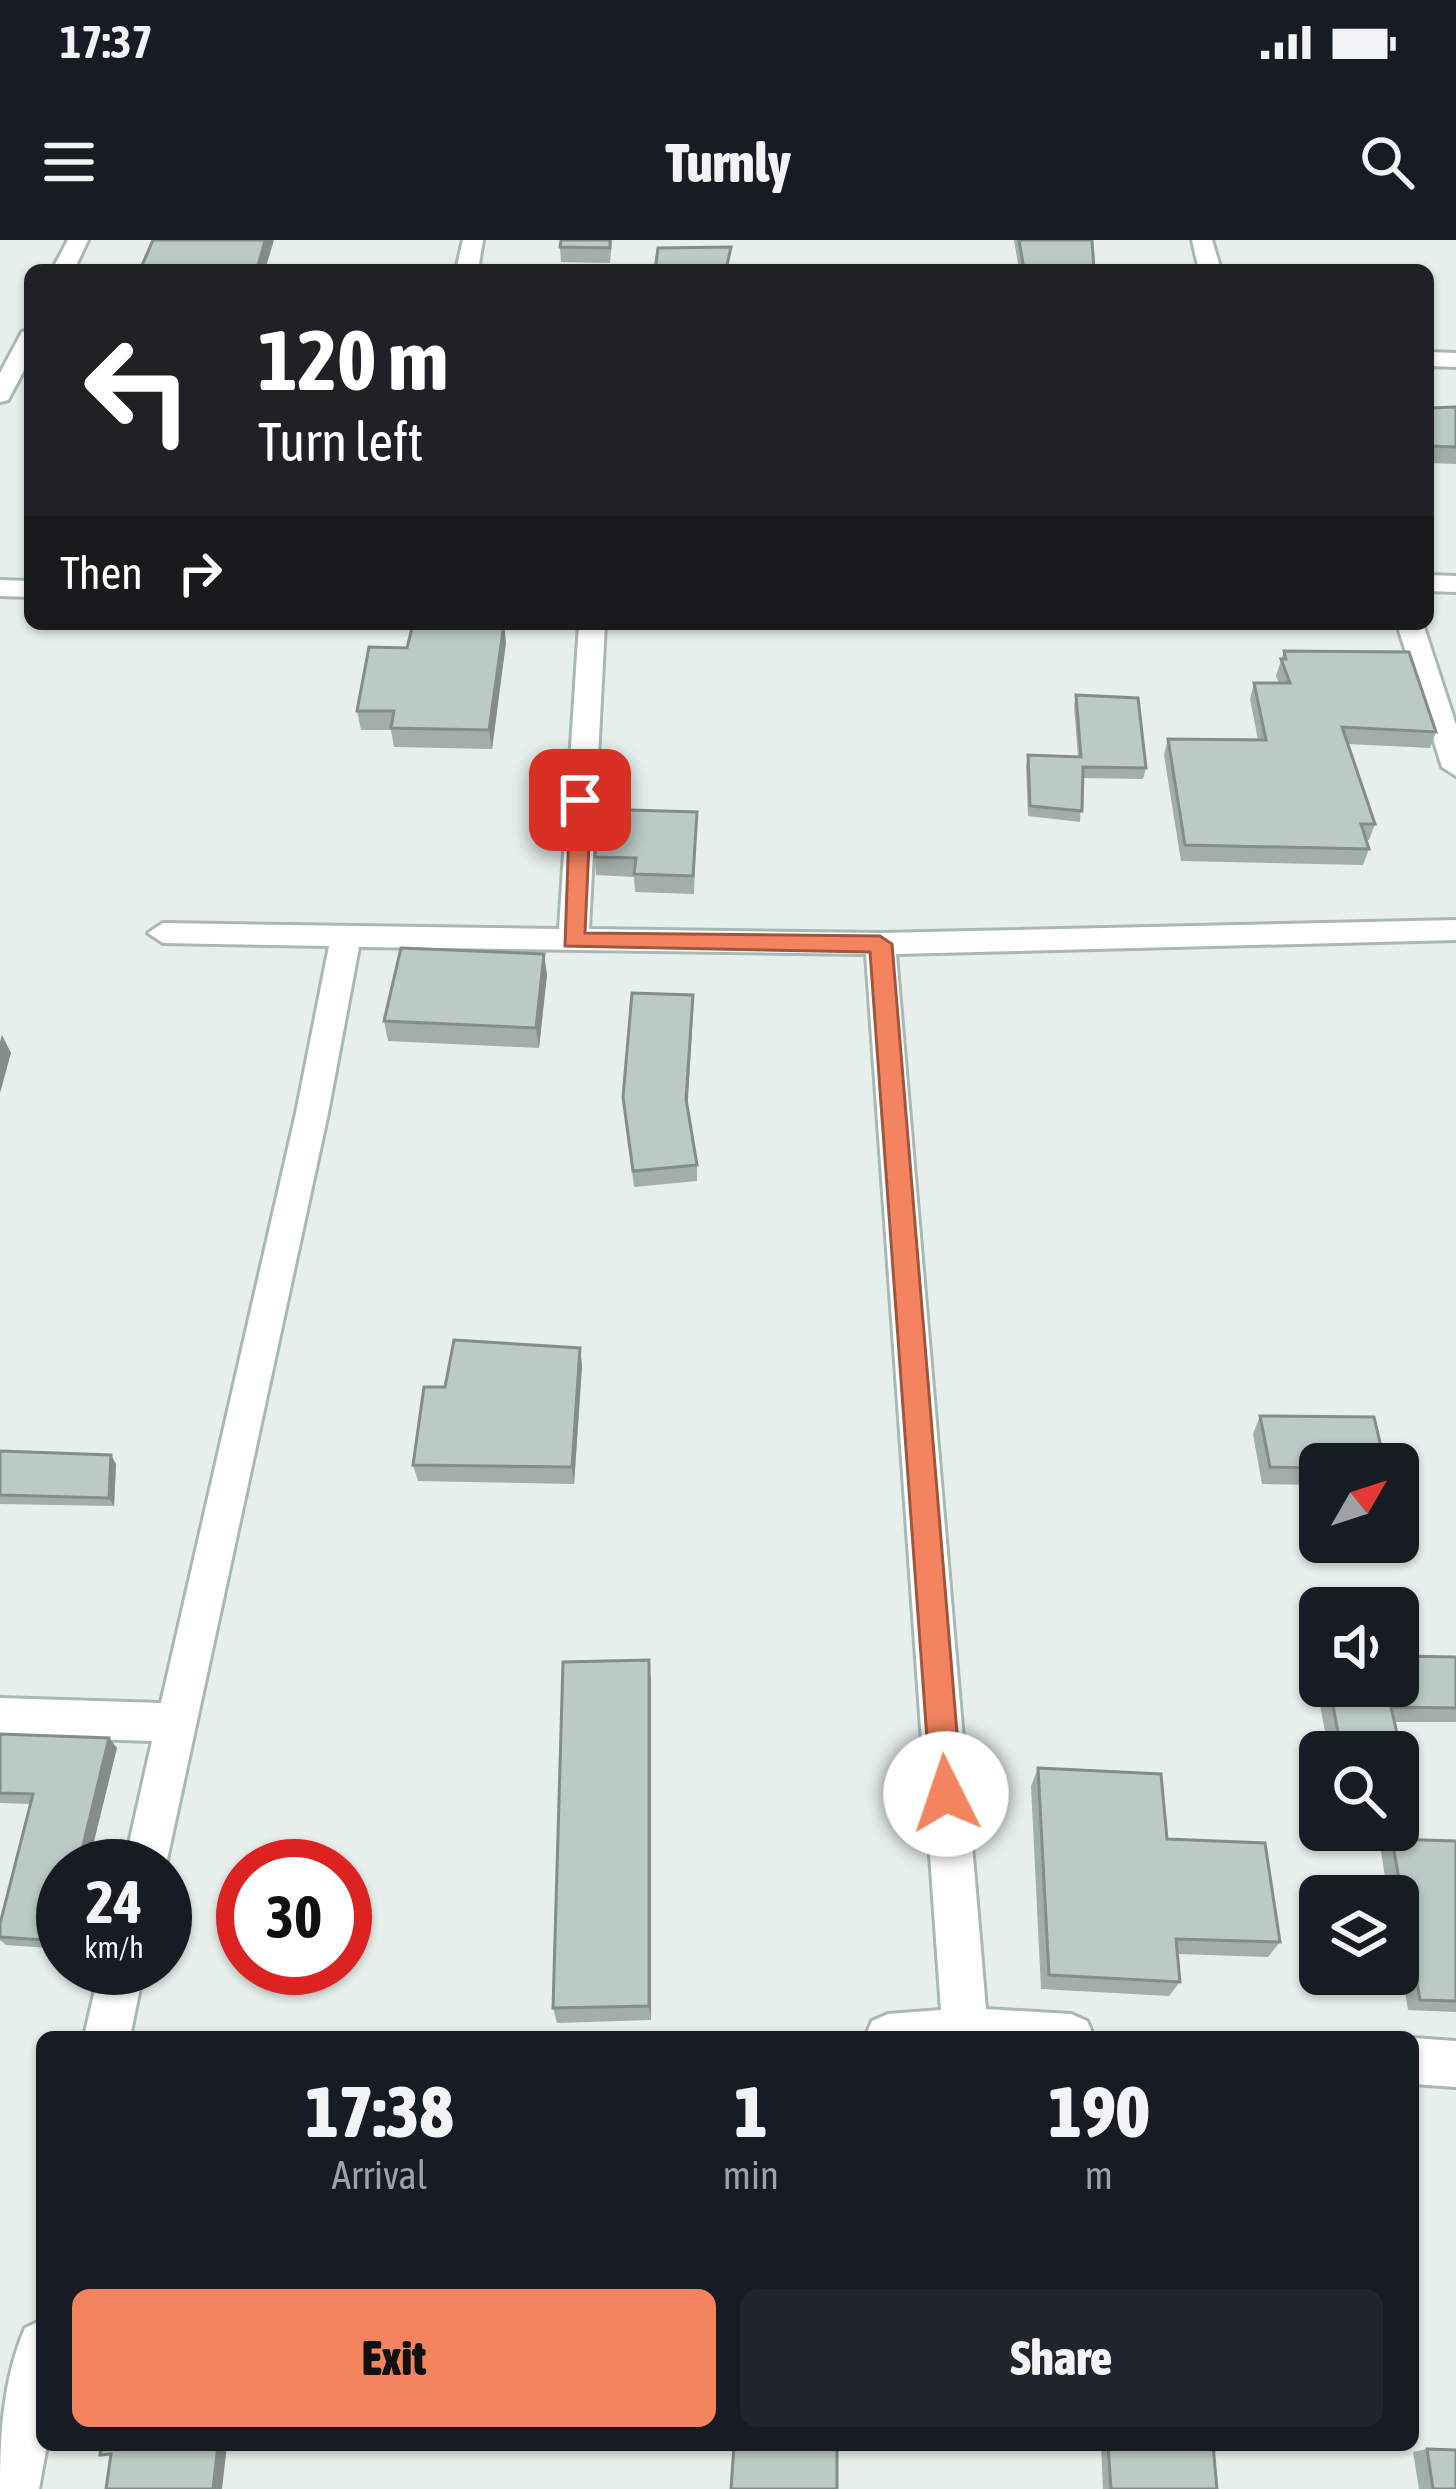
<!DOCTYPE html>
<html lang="en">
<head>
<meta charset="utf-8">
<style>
	body { margin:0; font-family:"Asap Condensed",sans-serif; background:#20242c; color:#f1f3f6; height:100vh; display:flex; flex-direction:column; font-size:45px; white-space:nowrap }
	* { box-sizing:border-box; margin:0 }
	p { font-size:39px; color:#9ea1a6 }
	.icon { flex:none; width:66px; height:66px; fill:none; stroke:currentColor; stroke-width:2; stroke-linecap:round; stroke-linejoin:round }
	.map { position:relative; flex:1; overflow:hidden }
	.drawer { position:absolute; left:36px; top:1791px; width:1383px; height:420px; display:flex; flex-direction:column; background:#171b24; border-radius:18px; box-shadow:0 3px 9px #0004 }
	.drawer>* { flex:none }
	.top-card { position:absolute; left:24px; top:24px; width:1410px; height:366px; border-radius:18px; box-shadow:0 3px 9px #0004; background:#202124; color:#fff; overflow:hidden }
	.needle { width:78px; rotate:51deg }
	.controls { position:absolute; left:1299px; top:1203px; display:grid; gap:24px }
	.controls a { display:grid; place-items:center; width:120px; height:120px; border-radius:18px; background:#171b24; box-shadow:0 3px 9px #0004; font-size:60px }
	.speed { position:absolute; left:36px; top:1599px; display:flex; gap:24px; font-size:60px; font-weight:700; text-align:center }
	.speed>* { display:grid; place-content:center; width:156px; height:156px; border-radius:50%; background:#171b24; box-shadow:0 3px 9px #0004; line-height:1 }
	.speed small { font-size:30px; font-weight:400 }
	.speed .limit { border:18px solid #d22; background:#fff; color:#111 }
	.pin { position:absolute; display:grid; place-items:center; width:102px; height:102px; color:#fff; margin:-51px; border-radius:24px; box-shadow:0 6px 18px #0006 }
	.me { position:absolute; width:132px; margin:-66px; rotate:356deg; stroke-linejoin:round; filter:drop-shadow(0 0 9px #0008) }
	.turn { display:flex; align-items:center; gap:42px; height:252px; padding:0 36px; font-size:54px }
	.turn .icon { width:156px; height:156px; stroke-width:2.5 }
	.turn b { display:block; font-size:84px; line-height:102px }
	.then { display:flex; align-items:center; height:114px; padding:0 36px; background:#0003; gap:24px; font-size:45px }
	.eta { display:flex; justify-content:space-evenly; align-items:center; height:204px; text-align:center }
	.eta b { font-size:72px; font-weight:800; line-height:84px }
	.primary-button { display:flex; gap:24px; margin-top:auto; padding:24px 36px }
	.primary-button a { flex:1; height:138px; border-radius:18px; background:#f4845f; color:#111; font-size:48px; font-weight:800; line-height:138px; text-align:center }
	.primary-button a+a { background:#20242c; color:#f1f3f6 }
	.status { display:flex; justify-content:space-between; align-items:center; height:84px; padding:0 60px; background:#171b24; direction:ltr }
	.status svg { height:33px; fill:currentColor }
	header { display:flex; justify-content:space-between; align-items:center; height:156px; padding:0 36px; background:#171b24; font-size:54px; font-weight:800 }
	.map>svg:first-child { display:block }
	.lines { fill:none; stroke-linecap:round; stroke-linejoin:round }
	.minor-casing { stroke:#a8b8b2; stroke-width:6 }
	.minor { fill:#fff; fill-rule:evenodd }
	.wall { fill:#a1aea9 }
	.shaded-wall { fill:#838d89 }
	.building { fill:#bbcac4; stroke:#838d89; stroke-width:3 }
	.route { fill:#f4845f; stroke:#9f563e; stroke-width:3 }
</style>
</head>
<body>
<div class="status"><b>17:37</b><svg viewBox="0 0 49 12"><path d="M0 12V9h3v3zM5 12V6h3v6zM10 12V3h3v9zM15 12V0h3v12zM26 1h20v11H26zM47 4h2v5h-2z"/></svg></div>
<header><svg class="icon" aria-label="menu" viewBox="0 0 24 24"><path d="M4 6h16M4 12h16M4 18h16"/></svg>Turnly<svg class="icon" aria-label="search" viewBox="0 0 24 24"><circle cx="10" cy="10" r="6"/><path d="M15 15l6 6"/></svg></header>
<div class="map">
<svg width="1456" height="2249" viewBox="0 0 1456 2249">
	<rect width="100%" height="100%" fill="#e6efeb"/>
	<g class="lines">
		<g class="minor-casing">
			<g id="minor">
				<polygon points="68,0 88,0 74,30 52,30"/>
				<polygon points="463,0 483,0 478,30 456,30"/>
				<polygon points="1192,0 1212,0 1221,30 1199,30"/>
				<polygon points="30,90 30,119 8,160 0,162 0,133 22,92"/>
				<polygon points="1428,112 1456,113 1456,127 1428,126"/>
				<polygon points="1428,335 1456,336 1456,352 1428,351"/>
				<polygon points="0,340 30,341 30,357 0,356"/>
				<polygon points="579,384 605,384 589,689 880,693 1456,680 1456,700 896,714 986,1769 1071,1774 1087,1781 1094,1797 865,1797 872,1781 888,1774 941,1770 866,714 359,707 328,873 165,1629 124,1626 152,1501 0,1496 0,1458 161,1463 296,873 329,706 163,703 148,693 163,683 559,689"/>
				<polygon points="1397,384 1423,384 1456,485 1456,536 1442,527"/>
				<polygon points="100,1728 144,1728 130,1797 84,1797"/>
				<polygon points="1413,1798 1456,1801 1456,1847 1413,1844"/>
				<path d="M42 2080V2205H47L39 2249H0C0 2194 3 2139 25 2088Z"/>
			</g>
		</g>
		<use href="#minor" class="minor"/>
	</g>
	<g class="wall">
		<polygon points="612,0 610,23 561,22 560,7"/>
		<polygon points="1014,0 1092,0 1094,30 1019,30"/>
		<polygon points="1456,167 1456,224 1428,223 1429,168"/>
		<polygon points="506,402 492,509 394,507 391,490 361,490 357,471 407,408"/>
		<polygon points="1284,411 1436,492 1430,508 1348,504 1375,584 1369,600 1366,600 1369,609 1363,625 1181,621 1164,515 1168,499 1258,500 1250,459 1254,443 1279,443 1276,436"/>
		<polygon points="1076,455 1146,528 1143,539 1082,538 1080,582 1028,576 1026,526 1028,515 1078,517 1074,466"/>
		<polygon points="697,572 694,654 635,652 634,637 596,635 595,617"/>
		<polygon points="547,734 539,808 388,801 384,781"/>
		<polygon points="693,755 687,866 697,925 697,941 634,947 623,857"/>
		<polygon points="580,1108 582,1126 574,1244 418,1241 413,1225 445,1147"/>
		<polygon points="1260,1176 1320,1224 1320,1245 1262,1244 1253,1194"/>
		<polygon points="0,1211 116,1224 114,1266 0,1264"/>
		<polygon points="1456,1417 1456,1482 1394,1482 1409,1546 1398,1559 1398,1512 1329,1512 1313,1429 1320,1418 1320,1446 1398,1446"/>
		<polygon points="649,1420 651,1441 651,1780 557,1783 553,1768"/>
		<polygon points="0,1494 109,1498 117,1508 63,1626 63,1709 6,1705 0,1700 0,1684 31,1564 0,1563"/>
		<polygon points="1038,1528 1167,1599 1280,1702 1268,1717 1177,1714 1180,1742 1169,1756 1041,1749 1031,1546"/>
		<polygon points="1392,1599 1456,1601 1456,1772 1408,1770 1398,1712 1398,1656 1388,1656 1381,1611"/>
		<polygon points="1101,2205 1213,2205 1217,2249 1103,2249"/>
		<polygon points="1427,2209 1456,2249 1419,2249 1413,2212"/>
	</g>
	<g class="shaded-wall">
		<polygon points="265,0 274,0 265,30 257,30"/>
		<polygon points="504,384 506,402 492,509 489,490"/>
		<polygon points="544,714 547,734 539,808 536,788"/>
		<polygon points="693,755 693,772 687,876 686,859"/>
		<polygon points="2,795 11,813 0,853 0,802"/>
		<polygon points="580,1108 582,1126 574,1244 572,1227"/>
		<polygon points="111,1215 116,1224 114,1266 109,1258"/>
		<polygon points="649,1420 651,1441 651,1780 649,1766"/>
		<polygon points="109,1498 117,1508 88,1626 78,1626"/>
		<polygon points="218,2205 227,2205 222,2249 213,2249"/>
	</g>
	<g class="building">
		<polygon points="153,0 265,0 257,30 140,30"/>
		<polygon points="561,0 610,0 610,8 560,7"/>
		<polygon points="1019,0 1092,0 1094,30 1024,30"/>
		<polygon points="731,7 726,30 655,30 658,8"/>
		<polygon points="1456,167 1456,207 1429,206 1429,168"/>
		<polygon points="413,384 504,384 489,490 391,488 394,471 357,471 369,407 407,408"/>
		<polygon points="1284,411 1409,412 1436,492 1342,487 1375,584 1361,584 1369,609 1185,605 1168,499 1266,500 1254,443 1290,443 1281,419 1286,419"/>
		<polygon points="1076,455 1138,458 1146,528 1083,527 1082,571 1030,566 1028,515 1081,517"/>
		<polygon points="597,569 697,572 693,636 634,634 636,618 595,617"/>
		<polygon points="401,708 544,714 536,788 384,781"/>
		<polygon points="632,753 693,755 686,859 697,925 633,931 623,857"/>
		<polygon points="454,1100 580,1108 572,1227 413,1225 424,1147 445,1147"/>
		<polygon points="1260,1176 1374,1177 1385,1224 1320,1224 1320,1228 1270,1227"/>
		<polygon points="0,1211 111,1215 109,1258 0,1255"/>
		<polygon points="1398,1416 1456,1417 1456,1468 1391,1467 1409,1546 1398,1546 1398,1512 1342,1512 1329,1446 1398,1446"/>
		<polygon points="649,1420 649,1766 553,1768 563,1422"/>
		<polygon points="0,1494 109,1498 78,1626 63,1626 63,1686 59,1701 0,1697 0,1684 33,1554 0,1553"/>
		<polygon points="1038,1528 1161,1534 1167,1599 1265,1603 1280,1702 1176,1699 1180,1742 1049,1735"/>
		<polygon points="1392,1599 1456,1601 1456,1761 1420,1760"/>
		<polygon points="101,2205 218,2205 213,2249 106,2249 111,2214 100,2215"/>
		<polygon points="734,2205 837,2205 837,2249 731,2249"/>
		<polygon points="1108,2205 1213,2205 1217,2249 1111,2249"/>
		<polygon points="1427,2209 1456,2210 1456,2249 1433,2249"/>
	</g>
	<polygon class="route" points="580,553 591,560 585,693 880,696 892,704 962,1554 958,1564 946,1569 935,1564 931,1554 870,712 565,706 570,560"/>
</svg>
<div class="controls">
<a><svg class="needle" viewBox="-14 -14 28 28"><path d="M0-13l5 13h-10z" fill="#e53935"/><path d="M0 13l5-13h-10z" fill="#9ea1a6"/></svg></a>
<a><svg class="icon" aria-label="sound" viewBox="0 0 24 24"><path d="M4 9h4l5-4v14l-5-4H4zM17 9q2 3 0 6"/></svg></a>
<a><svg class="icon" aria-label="search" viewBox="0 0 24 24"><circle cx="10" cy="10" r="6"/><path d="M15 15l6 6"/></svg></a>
<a><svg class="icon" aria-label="layers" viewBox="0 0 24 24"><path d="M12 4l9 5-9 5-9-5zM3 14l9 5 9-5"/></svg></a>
</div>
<div class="speed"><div>24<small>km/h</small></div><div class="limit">30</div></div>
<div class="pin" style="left:580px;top:560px;background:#d93025"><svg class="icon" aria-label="arrive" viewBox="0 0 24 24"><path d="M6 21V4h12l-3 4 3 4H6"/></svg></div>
<svg class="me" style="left:946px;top:1554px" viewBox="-20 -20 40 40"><circle r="19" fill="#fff"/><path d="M0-13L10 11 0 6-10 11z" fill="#f4845f"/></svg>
<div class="top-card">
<div class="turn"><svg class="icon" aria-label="left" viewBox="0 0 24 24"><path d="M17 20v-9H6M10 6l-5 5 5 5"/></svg><div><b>120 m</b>Turn left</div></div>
<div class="then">Then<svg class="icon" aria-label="right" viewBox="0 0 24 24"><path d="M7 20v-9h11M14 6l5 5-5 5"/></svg></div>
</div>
<section class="drawer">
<div class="eta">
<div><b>17:38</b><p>Arrival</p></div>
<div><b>1</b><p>min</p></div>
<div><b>190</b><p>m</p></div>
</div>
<div class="primary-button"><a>Exit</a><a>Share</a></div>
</section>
</div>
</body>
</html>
